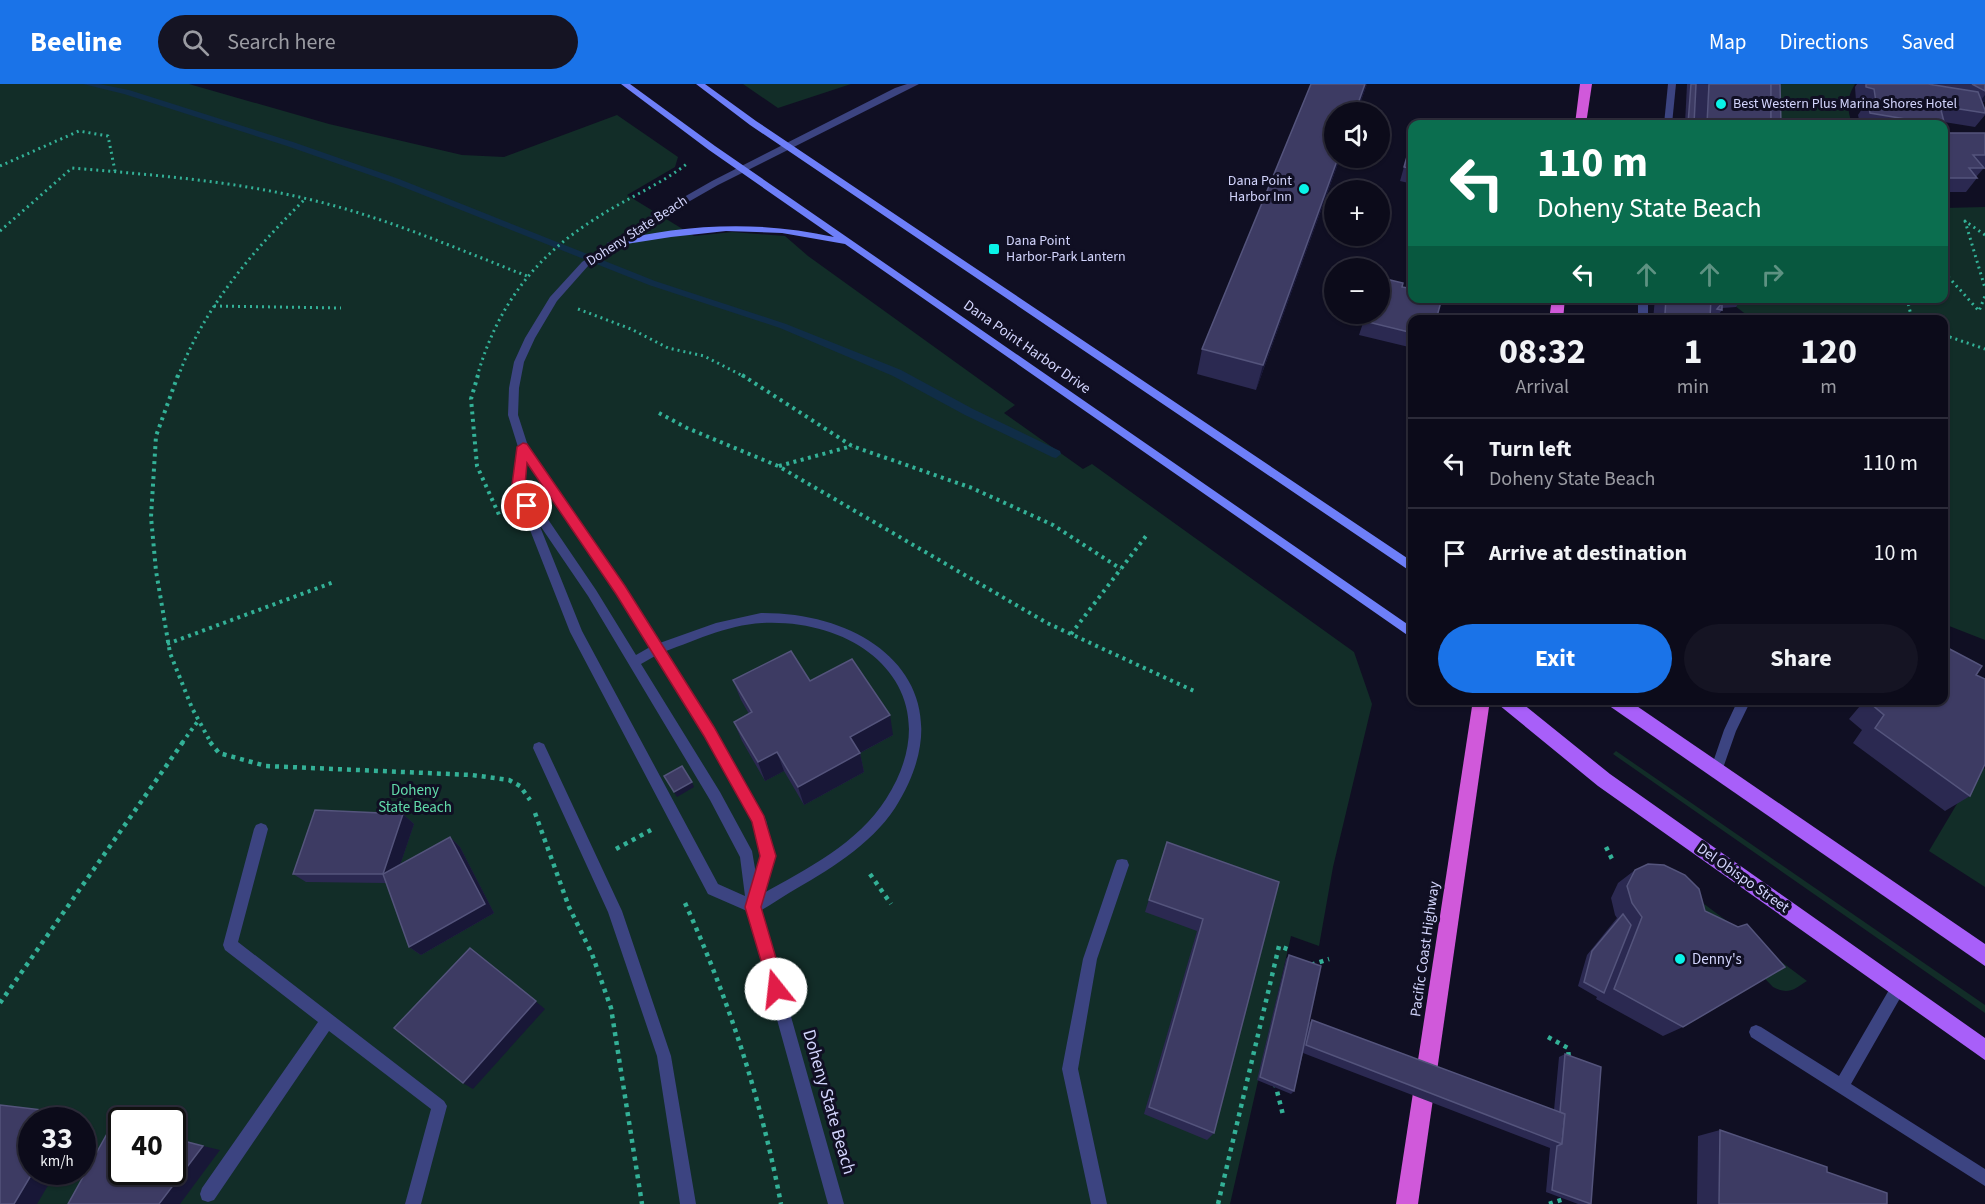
<!DOCTYPE html>
<html lang="en">
<head>
<meta charset="utf-8">
<style>
	body { margin:0; font-family:"Source Sans 3",sans-serif; background:#151423; color:#f1f3f6; height:100vh; display:flex; flex-direction:column; font-size:22px; white-space:nowrap }
	* { box-sizing:border-box; margin:0 }
	p { font-size:20px; color:#9a9ba2 }
	.icon { flex:none; width:33px; height:33px; fill:none; stroke:currentColor; stroke-width:2; stroke-linecap:round; stroke-linejoin:round }
	.map { position:relative; flex:1; overflow:hidden }
	.drawer { position:absolute; left:1408px; top:231px; width:540px; height:390px; display:flex; flex-direction:column; background:#0c0b1a; border-radius:12px; box-shadow:0 2px 4px #0004,0 0 0 2px #2c2b39 }
	.drawer>* { flex:none }
	.guide { position:absolute; left:1408px; top:36px; width:540px; height:183px; border-radius:12px; box-shadow:0 2px 4px #0004,0 0 0 2px #2c2b39; background:#0b6e4f; color:#fff; overflow:hidden }
	.tools { position:absolute; left:1324px; top:18px; display:grid; gap:12px }
	.tools a { display:grid; place-items:center; width:66px; height:66px; border-radius:50%; background:#0c0b1a; box-shadow:0 2px 4px #0004,0 0 0 2px #2c2b39; font-size:30px }
	.speed { position:absolute; left:18px; top:1023px; display:flex; gap:12px; font-size:30px; font-weight:700; text-align:center }
	.speed>* { display:grid; place-content:center; width:78px; height:78px; border-radius:50%; background:#0c0b1a; box-shadow:0 2px 4px #0004,0 0 0 2px #2c2b39; line-height:1 }
	.speed small { font-size:15px; font-weight:400 }
	.speed .limit { border:3px solid #111; border-radius:9px; background:#fff; color:#111 }
	.pin { position:absolute; display:grid; place-items:center; width:51px; height:51px; color:#fff; margin:-26px; border:3px solid #fff; border-radius:50%; box-shadow:0 2px 6px #0007 }
	.me { position:absolute; width:66px; margin:-33px; rotate:344deg; stroke-linejoin:round; filter:drop-shadow(0 0 4px #0008) }
	.turn { display:flex; align-items:center; gap:21px; height:126px; padding:0 30px; font-size:27px }
	.turn .icon { width:78px; height:78px; stroke-width:2.5 }
	.turn b { display:block; font-size:42px; line-height:51px }
	.lanes { display:flex; align-items:center; height:57px; padding:0 30px; background:#0003; justify-content:center; gap:30px; direction:ltr }
	.lanes .off { opacity:.35 }
	.eta { display:flex; justify-content:space-evenly; align-items:center; height:102px; text-align:center }
	.eta b { font-size:36px; font-weight:700; line-height:42px }
	.button { display:flex; gap:12px; margin-top:auto; padding:12px 30px }
	.button a { flex:1; height:69px; border-radius:36px; background:#1a73e8; color:#fff; font-size:24px; font-weight:700; line-height:69px; text-align:center }
	.button a+a { background:#151423; color:#f1f3f6 }
	ul { padding:0; list-style:none }
	li { display:flex; align-items:center; gap:18px; height:90px; padding:0 30px; border-top:2px solid #2c2b39 }
	li div { flex:1 }
	li b { display:block; font-size:22px }
	li em { font-style:normal }
	header { display:flex; align-items:center; gap:36px; box-sizing:border-box; height:84px; padding:0 30px; background:#1a73e8; color:#fff }
	header strong { font-size:28px }
	nav { display:flex; gap:33px; margin-inline-start:auto; font-size:21px }
	.search { width:420px; height:54px; background:#151423; display:flex; align-items:center; gap:15px; box-sizing:border-box; padding:0 21px; border-radius:33px; color:#9a9ba2; font-size:22px }
	.map>svg:first-child { display:block }
	.green { fill:#122d28; fill-rule:evenodd }
	.lines { fill:none; stroke-linecap:round; stroke-linejoin:round }
	.stream { fill:#102d47; fill-rule:evenodd }
	.path-far2 { stroke:#33b197; stroke-width:3; stroke-dasharray:2 4; stroke-linecap:butt }
	.path-far1 { stroke:#33b197; stroke-width:4; stroke-dasharray:3 4.5; stroke-linecap:butt }
	.path { stroke:#33b197; stroke-width:4.5; stroke-dasharray:4 5; stroke-linecap:butt }
	.service { fill:#3c4481; fill-rule:evenodd }
	.minor { fill:#3c4481; fill-rule:evenodd }
	.tertiary { fill:#3c4481; fill-rule:evenodd }
	.secondary { fill:#6e7ff9; fill-rule:evenodd }
	.primary { fill:#a85ff9; fill-rule:evenodd }
	.trunk { fill:#d059da; fill-rule:evenodd }
	.wall { fill:#2b2951 }
	.shaded-wall { fill:#181737 }
	.building { fill:#3d3b63; stroke:#54547c; stroke-width:1.5 }
	.route { fill:#e11d48; stroke:#92132f; stroke-width:1.5 }
	.poi-dot { fill:#09f3e8; stroke:#100f23; stroke-width:2 }
	.labels { text-anchor:middle; dominant-baseline:central; stroke-width:6; stroke-linejoin:round; paint-order:stroke }
	.far-poi-label { font-size:14px; fill:#d3d5fd; stroke:#100f23; text-anchor:start }
	.far-street-label { font-size:14px; fill:#d3d5fd; stroke:#100f23 }
	.street-label { font-size:15px; fill:#d3d5fd; stroke:#100f23 }
	.park-label { font-size:15px; fill:#62dbaa; stroke:#100f23 }
	.poi-label { font-size:15px; fill:#d3d5fd; stroke:#100f23; text-anchor:start }
	.near-street-label { font-size:18px; fill:#d3d5fd; stroke:#100f23 }
</style>
</head>
<body>
<header>
<strong>Beeline</strong>
<div class="search"><svg class="icon" aria-label="search" viewBox="0 0 24 24"><circle cx="10" cy="10" r="6"/><path d="M15 15l6 6"/></svg>Search here</div>
<nav><a>Map</a><a>Directions</a><a>Saved</a></nav>
</header>
<div class="map">
<svg width="1985" height="1120" viewBox="0 0 1985 1120">
	<rect width="100%" height="100%" fill="#100f23"/>
	<g class="green">
		<path d="M0 0H189L329 40 462 71 504 73 617 31 678 73 675 83 627 111 694 152 732 148 785 152 808 172 1015 321 1004 329 1083 385 1092 380 1354 568 1372 620 1333 783 1319 862 1291 852 1230 1120H0ZM32 1036H82V1088H32ZM122 1036H172V1088H122Z"/>
		<polygon points="743,0 851,0 778,24"/>
		<path d="M1776 0H1855C1846 15 1847 24 1852 40H1776Z"/>
		<polygon points="1985,123 1985,556 1944,540 1944,236 1752,235 1726,215 1944,214 1944,124"/>
		<polygon points="1616,667 1985,921 1985,929 1613,670"/>
		<polygon points="1980,681 1985,685 1985,803 1929,767"/>
		<path d="M1664 790 1807 897C1793 906 1788 911 1773 903Z"/>
	</g>
	<g class="lines">
		<polygon class="stream" points="83,0 99,0 129,6 293,58 399,95 655,197 786,240 901,286 973,325 1060,367 1061,370 1056,374 1052,373 965,331 893,292 780,244 649,201 393,99 287,62 124,10"/>
		<g class="path-far2">
			<polyline points="0,82 79,47 108,52 115,87"/>
			<path d="M0 147 72 84C154 91 236 97 316 117 389 135 458 165 527 192"/>
			<polyline points="1985,151 1965,137 1985,204"/>
			<polyline points="1944,188 1979,227 1985,212"/>
			<polyline points="1907,214 1912,236"/>
			<polyline points="214,222 341,224"/>
			<polyline points="578,225 631,245 668,264 704,272 745,293"/>
			<polyline points="1944,251 1985,265"/>
			<path d="M178 293C204 223 252 168 304 116"/>
			<path d="M477 293C497 222 535 172 598 133 627 114 660 101 688 79"/>
		</g>
		<g class="path-far1">
			<polyline points="178,291 156,352 151,433 156,487 170,569 192,624 211,659"/>
			<polyline points="478,291 471,315 477,382 500,433"/>
			<polyline points="742,291 852,362 972,404 1053,441 1121,485"/>
			<polyline points="659,329 687,344 778,382 1047,539 1194,607"/>
			<polyline points="779,382 852,362"/>
			<polyline points="1071,550 1146,452"/>
			<polyline points="167,560 334,498"/>
			<polyline points="182,659 198,637"/>
		</g>
		<g class="path">
			<polyline points="210,658 219,669 266,682 472,691 509,696 520,702 530,716"/>
			<polyline points="535,729 569,823 592,870 611,924 642,1120"/>
			<polyline points="1606,763 1612,775"/>
			<polyline points="616,765 651,746"/>
			<polyline points="870,790 891,820"/>
			<path d="M685 819C729 916 761 1015 781 1120"/>
			<polyline points="1311,881 1329,875"/>
			<polyline points="0,919 183,658"/>
			<polyline points="1548,953 1568,964 1569,976"/>
			<polyline points="1275,999 1283,1031"/>
			<polyline points="1218,1120 1279,862 1290,866"/>
			<polyline points="1549,1120 1564,1115 1565,1112"/>
		</g>
		<g class="service">
			<polygon points="1668,0 1676,0 1672,40 1664,40"/>
			<rect x="1638" y="214" width="10" height="22"/>
			<path d="M761 529C878 528 968 609 895 724 870 762 827 787 789 809 777 816 766 825 753 830L748 828 746 823 748 818C796 790 855 764 886 715 951 613 868 534 762 539 726 541 692 558 658 570L654 569 652 565 654 561 716 539Z"/>
			<polygon points="1738,616 1751,616 1736,647 1722,687 1721,691 1716,693 1711,691 1710,687 1724,646"/>
			<polygon points="261,739 266,741 268,745 238,858 444,1017 447,1022 421,1120 405,1120 431,1025 329,947 214,1116 208,1118 202,1116 200,1110 202,1104 318,938 225,866 223,861 254,745 256,741"/>
			<polygon points="1122,775 1127,776 1129,781 1097,875 1078,985 1107,1120 1091,1120 1062,985 1083,875 1115,781 1117,776"/>
			<polygon points="1898,897 1903,899 1905,904 1903,909 1851,1000 1985,1085 1985,1102 1751,953 1749,948 1751,943 1756,941 1761,943 1839,992 1893,899"/>
		</g>
		<polygon class="minor" points="539,658 544,660 622,827 671,972 696,1120 680,1120 657,972 608,828 533,664 534,660"/>
		<path class="tertiary" d="M907 0H919L718 101 655 137 588 182 557 217 535 254 524 278 519 304 518 331 528 362 625 503 713 644 766 736 775 773 760 823 844 1120H828L747 827 708 810 570 548 521 423 525 419 517 410 514 401 518 363 508 331 509 304 514 278 525 254 550 213 582 178 649 133 712 97 895 4ZM527 377 617 509 650 563 636 571 596 506 524 400ZM539 440 588 512 710 716 740 773 745 812 718 800 582 547ZM655 572 705 652 753 738 761 773 756 790 752 767 720 708 641 580Z"/>
		<g class="secondary">
			<path d="M621 0H630L715 62 1413 544V555L845 160 782 149 726 147 671 153 607 163V159C682 140 758 136 834 153L709 66Z"/>
			<polygon points="696,0 705,0 756,37 1413,478 1413,489 750,41"/>
		</g>
		<g class="primary">
			<polygon points="1497,616 1518,616 1610,690 1985,954 1985,976 1598,702 1499,621"/>
			<polygon points="1606,616 1628,616 1985,860 1985,882 1608,621"/>
		</g>
		<g class="trunk">
			<polygon points="1580,0 1592,0 1586,40 1575,40"/>
			<polygon points="1552,214 1565,214 1563,236 1549,236"/>
			<polygon points="1473,616 1490,616 1418,1120 1396,1120"/>
		</g>
	</g>
	<g class="wall">
		<polygon points="1311,0 1367,0 1357,28 1335,74 1340,74 1256,306 1197,290 1202,265"/>
		<polygon points="1687,0 1780,0 1781,40 1685,40"/>
		<polygon points="1857,0 1928,0 1936,1 1933,0 1985,0 1985,17 1982,19 1985,26 1985,31 1975,43 1944,38 1945,42 1944,43 1944,40 1860,40 1858,31 1864,22 1864,19 1856,17 1855,3"/>
		<polygon points="1944,49 1985,49 1985,85 1983,85 1976,93 1977,94 1966,108 1944,108"/>
		<polygon points="1413,51 1413,100 1400,97"/>
		<polygon points="1655,214 1740,214 1741,216 1736,223 1722,224 1722,226 1717,233 1713,232 1712,233 1710,233 1709,236 1653,236"/>
		<polygon points="1366,230 1413,236 1413,264 1359,251"/>
		<polygon points="1976,591 1970,712 1945,727 1853,659 1862,646 1849,635 1865,616 1944,616"/>
		<polygon points="733,596 810,597 893,651 860,669 864,688 804,721 784,687 765,697 742,657 734,638 749,630 741,616"/>
		<polygon points="403,730 414,740 400,781 450,753 460,763 494,829 421,871 409,863 386,799 306,798 293,790"/>
		<polygon points="1167,758 1279,798 1214,1049 1207,1056 1144,1030 1197,847 1145,828"/>
		<polygon points="1635,786 1683,943 1663,952 1596,915 1597,913 1578,902 1587,871 1617,834 1615,831 1611,814 1618,799"/>
		<polygon points="1289,871 1309,939 1312,936 1554,1026 1559,973 1565,970 1591,1120 1578,1120 1546,1108 1550,1064 1303,969 1294,1007 1291,1010 1257,996 1286,875"/>
		<polygon points="1720,1046 1827,1088 1887,1120 1697,1120 1698,1052"/>
	</g>
	<g class="shaded-wall">
		<polygon points="1365,0 1367,0 1357,28 1355,28"/>
		<polygon points="1985,11 1985,17 1976,22"/>
		<polygon points="1338,74 1340,74 1256,306 1263,281"/>
		<polygon points="890,631 893,651 854,672 850,653"/>
		<polygon points="777,668 784,687 765,697 758,678"/>
		<polygon points="860,669 864,688 804,721 798,703"/>
		<polygon points="692,698 694,703 677,713 674,708"/>
		<polygon points="403,730 414,740 394,799 383,790"/>
		<polygon points="450,753 460,763 494,829 421,871 409,863"/>
		<polygon points="470,864 545,925 473,1005 463,999"/>
		<polygon points="68,1029 87,1034 82,1042 82,1036 63,1036"/>
		<polygon points="203,1062 220,1066 180,1120 159,1120"/>
		<polygon points="33,1088 56,1088 37,1120 14,1120"/>
	</g>
	<g class="building">
		<polygon points="1311,0 1365,0 1355,28 1335,28 1335,74 1338,74 1263,281 1202,265"/>
		<polygon points="1691,0 1696,0 1694,40 1688,40"/>
		<polygon points="1709,0 1771,0 1771,40 1707,40"/>
		<polygon points="1771,0 1780,0 1781,40 1771,40"/>
		<polygon points="1866,0 1928,0 1978,8 1985,26 1985,29 1940,22 1945,42 1944,40 1935,40 1870,29 1868,17 1876,18 1874,5 1866,3"/>
		<polygon points="1972,0 1985,0 1985,7"/>
		<polygon points="1944,49 1985,49 1985,71 1973,71 1984,84 1969,84 1977,94 1944,94"/>
		<polygon points="1413,52 1413,85 1404,83"/>
		<polygon points="1386,195 1403,199 1402,203 1413,205 1413,214 1442,214 1436,236 1413,236 1413,249 1364,237 1367,230 1380,230 1380,197 1384,199"/>
		<polygon points="1666,214 1711,214 1710,234 1694,230 1694,233 1675,230 1675,232 1665,230"/>
		<polygon points="1725,214 1740,214 1741,216 1723,217"/>
		<polygon points="1722,219 1722,226 1717,225"/>
		<polygon points="1944,562 1982,582 1976,591 1985,595 1985,680 1970,712 1875,644 1884,631 1870,619 1872,616 1944,616"/>
		<polygon points="791,567 810,597 852,575 890,631 850,653 860,669 798,703 777,668 758,678 734,638 752,628 733,596"/>
		<polygon points="682,682 692,698 674,708 664,692"/>
		<polygon points="315,726 403,730 383,790 293,790"/>
		<polygon points="450,753 485,820 409,863 383,790"/>
		<polygon points="1167,758 1279,798 1214,1049 1149,1023 1203,835 1149,816"/>
		<polygon points="1648,780 1664,781 1685,791 1699,805 1705,827 1738,843 1747,840 1785,883 1683,943 1614,905 1642,833 1632,819 1627,802 1635,786"/>
		<polygon points="1623,830 1631,841 1604,909 1584,898 1592,867"/>
		<polygon points="470,864 536,917 463,999 394,944"/>
		<polygon points="1289,871 1321,882 1294,1007 1260,993"/>
		<polygon points="1312,936 1565,1030 1562,1060 1306,961"/>
		<polygon points="1565,970 1601,983 1591,1120 1552,1106 1557,1062 1562,1060 1565,1030 1560,1028"/>
		<polygon points="0,1021 68,1029 63,1036 32,1036 32,1088 33,1088 14,1120 0,1120"/>
		<polygon points="113,1039 122,1041 122,1088 172,1088 172,1054 203,1062 159,1120 68,1120"/>
		<polygon points="1720,1046 1827,1083 1827,1088 1887,1109 1887,1120 1719,1120"/>
	</g>
	<polygon class="route" points="523,359 527,360 625,502 714,643 764,732 776,772 761,823 785,905 782,910 776,913 771,910 745,823 760,772 752,738 704,652 616,510 527,379 525,401 533,422 531,426 522,426 512,401 517,363"/>
	<g class="poi-dot">
		<circle cx="1721" cy="20" r="6"/>
		<circle cx="1304" cy="105" r="6"/>
		<rect x="988" y="159" width="12" height="12" rx="3"/>
		<circle cx="1680" cy="875" r="6"/>
	</g>
	<g class="labels">
		<g class="far-poi-label">
			<text x="1733" y="20">Best Western Plus Marina Shores Hotel</text>
			<text x="1292" y="97" text-anchor="end">Dana Point<tspan x="1292" dy="16">Harbor Inn</tspan></text>
			<text x="1006" y="157">Dana Point<tspan x="1006" dy="16">Harbor-Park Lantern</tspan></text>
		</g>
		<g class="far-street-label">
			<text transform="translate(637 147) rotate(-33)">Doheny State Beach</text>
		</g>
		<g class="street-label">
			<text transform="translate(1027 263) rotate(35)">Dana Point Harbor Drive</text>
			<text transform="translate(1743 794) rotate(35)">Del Obispo Street</text>
			<text transform="translate(1425 865) rotate(-82)">Pacific Coast Highway</text>
		</g>
		<g class="park-label">
			<text x="415" y="706">Doheny<tspan x="415" dy="17">State Beach</tspan></text>
		</g>
		<g class="poi-label">
			<text x="1692" y="875">Denny's</text>
		</g>
		<g class="near-street-label">
			<text transform="translate(829 1018) rotate(74)">Doheny State Beach</text>
		</g>
	</g>
</svg>
<div class="tools">
<a><svg class="icon" aria-label="sound" viewBox="0 0 24 24"><path d="M4 9h4l5-4v14l-5-4H4zM17 9q2 3 0 6"/></svg></a>
<a>+</a>
<a>−</a>
</div>
<div class="speed"><div>33<small>km/h</small></div><div class="limit">40</div></div>
<div class="pin" style="left:527px;top:422px;background:#d93025"><svg class="icon" aria-label="arrive" viewBox="0 0 24 24"><path d="M6 21V4h12l-3 4 3 4H6"/></svg></div>
<svg class="me" style="left:776px;top:905px" viewBox="-20 -20 40 40"><circle r="19" fill="#fff"/><path d="M0-13L10 11 0 6-10 11z" fill="#e11d48"/></svg>
<div class="guide">
<div class="turn"><svg class="icon" aria-label="left" viewBox="0 0 24 24"><path d="M17 20v-9H6M10 6l-5 5 5 5"/></svg><div><b>110 m</b>Doheny State Beach</div></div>
<div class="lanes"><svg class="icon" aria-label="left" viewBox="0 0 24 24"><path d="M17 20v-9H6M10 6l-5 5 5 5"/></svg><svg class="icon off" aria-label="ahead" viewBox="0 0 24 24"><path d="M12 20V5M6 11l6-6 6 6"/></svg><svg class="icon off" aria-label="ahead" viewBox="0 0 24 24"><path d="M12 20V5M6 11l6-6 6 6"/></svg><svg class="icon off" aria-label="right" viewBox="0 0 24 24"><path d="M7 20v-9h11M14 6l5 5-5 5"/></svg></div>
</div>
<section class="drawer">
<div class="eta">
<div><b>08:32</b><p>Arrival</p></div>
<div><b>1</b><p>min</p></div>
<div><b>120</b><p>m</p></div>
</div>
<ul>
<li><svg class="icon" aria-label="left" viewBox="0 0 24 24"><path d="M17 20v-9H6M10 6l-5 5 5 5"/></svg><div><b>Turn left</b><p>Doheny State Beach</p></div><em>110 m</em></li>
<li><svg class="icon" aria-label="arrive" viewBox="0 0 24 24"><path d="M6 21V4h12l-3 4 3 4H6"/></svg><div><b>Arrive at destination</b></div><em>10 m</em></li>
</ul>
<div class="button"><a>Exit</a><a>Share</a></div>
</section>
</div>
</body>
</html>
